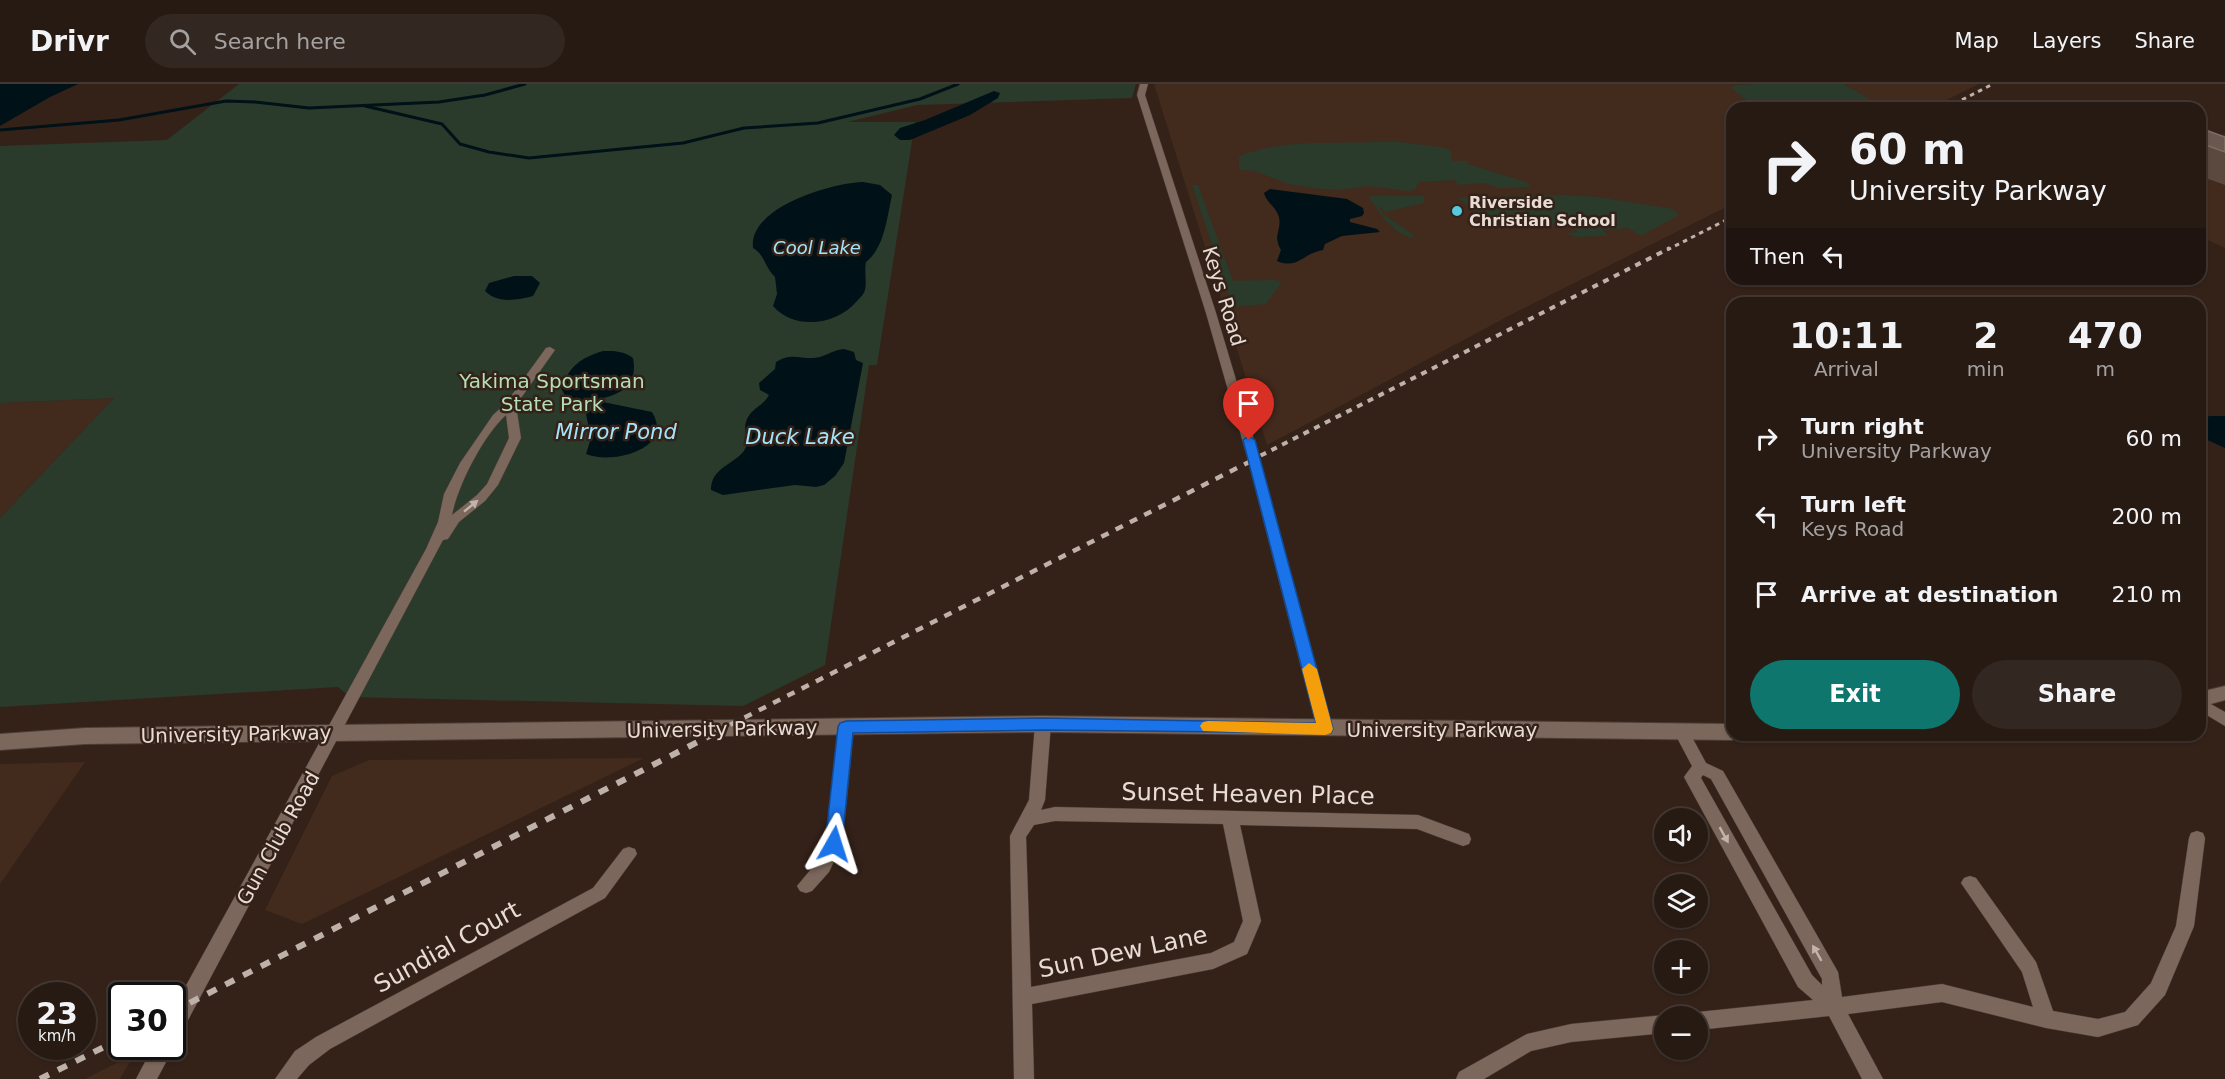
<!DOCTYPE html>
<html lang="en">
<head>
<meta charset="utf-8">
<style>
	body { margin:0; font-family:"DejaVu Sans",sans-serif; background:#332721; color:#f1f3f6; height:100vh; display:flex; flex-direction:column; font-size:22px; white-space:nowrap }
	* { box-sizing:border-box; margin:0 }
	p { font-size:20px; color:#a4a1a0 }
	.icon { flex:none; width:33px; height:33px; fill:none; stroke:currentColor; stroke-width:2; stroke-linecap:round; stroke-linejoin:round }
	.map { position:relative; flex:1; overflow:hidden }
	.panel { position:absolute; left:1726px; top:213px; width:480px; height:444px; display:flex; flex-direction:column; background:#271a13; border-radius:18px; box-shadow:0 2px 4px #0004,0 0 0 2px #433833 }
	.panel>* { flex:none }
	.hud { position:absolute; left:1726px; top:18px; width:480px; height:183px; border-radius:18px; box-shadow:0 2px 4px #0004,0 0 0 2px #433833; background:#271a13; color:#f1f3f6; overflow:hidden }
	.buttons { position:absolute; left:1654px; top:724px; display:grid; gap:12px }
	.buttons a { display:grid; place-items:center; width:54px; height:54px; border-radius:50%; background:#271a13; box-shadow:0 2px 4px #0004,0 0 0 2px #433833; font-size:30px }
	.speed { position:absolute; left:18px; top:898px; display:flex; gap:12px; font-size:30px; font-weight:700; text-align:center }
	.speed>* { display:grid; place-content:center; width:78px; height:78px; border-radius:50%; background:#271a13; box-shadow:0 2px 4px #0004,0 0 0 2px #433833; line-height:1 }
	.speed small { font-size:15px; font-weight:400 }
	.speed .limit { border:3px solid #111; border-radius:9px; background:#fff; color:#111 }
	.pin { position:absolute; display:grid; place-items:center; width:51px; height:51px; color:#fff; margin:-62px -26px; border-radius:50% 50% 50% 0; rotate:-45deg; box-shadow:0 0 6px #0007 }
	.pin .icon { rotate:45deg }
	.me { position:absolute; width:66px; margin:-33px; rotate:6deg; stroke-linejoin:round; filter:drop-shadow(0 0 4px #0008) }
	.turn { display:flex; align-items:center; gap:21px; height:126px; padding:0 24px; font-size:27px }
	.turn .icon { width:78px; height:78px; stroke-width:2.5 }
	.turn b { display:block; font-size:42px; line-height:51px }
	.then { display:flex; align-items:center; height:57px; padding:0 24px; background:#0003; gap:12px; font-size:22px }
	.eta { display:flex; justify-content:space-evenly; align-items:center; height:102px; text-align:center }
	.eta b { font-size:36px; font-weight:600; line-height:42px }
	.primary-button { display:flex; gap:12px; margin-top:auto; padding:12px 24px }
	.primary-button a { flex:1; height:69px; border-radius:36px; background:#0f766e; color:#fff; font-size:24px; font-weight:600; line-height:69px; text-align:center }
	.primary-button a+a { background:#332721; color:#f1f3f6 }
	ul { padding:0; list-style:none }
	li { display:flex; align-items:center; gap:18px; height:78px; padding:0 24px }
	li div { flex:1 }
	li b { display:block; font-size:22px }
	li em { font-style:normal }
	header { display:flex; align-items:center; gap:36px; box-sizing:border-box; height:84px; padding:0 30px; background:#271a13; border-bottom:2px solid #433833 }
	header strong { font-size:28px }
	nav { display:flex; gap:33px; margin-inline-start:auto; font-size:21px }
	.search { width:420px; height:54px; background:#332721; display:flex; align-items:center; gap:15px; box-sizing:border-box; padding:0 21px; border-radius:33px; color:#a4a1a0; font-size:22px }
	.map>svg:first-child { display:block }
	.built { fill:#422a1d }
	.green { fill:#2a3b2c }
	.water { fill:#001118 }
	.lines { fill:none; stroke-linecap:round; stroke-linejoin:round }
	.stream { stroke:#001118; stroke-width:3 }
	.minor-casing { stroke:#4c3d36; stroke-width:1 }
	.secondary-casing { stroke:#4c3d36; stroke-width:2 }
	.minor { fill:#7c675c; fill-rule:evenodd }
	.secondary { fill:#7c675c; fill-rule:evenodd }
	.rail-far3 { stroke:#beb1a9; stroke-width:3; stroke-dasharray:4.5 4.5; stroke-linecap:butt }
	.rail-far2 { stroke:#beb1a9; stroke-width:4; stroke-dasharray:6 6; stroke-linecap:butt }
	.rail-far1 { stroke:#beb1a9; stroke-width:4.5; stroke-dasharray:8 8; stroke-linecap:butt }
	.rail { stroke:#beb1a9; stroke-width:6; stroke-dasharray:10 10; stroke-linecap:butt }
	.wall { fill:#5b483e }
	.building { fill:#6a584f; stroke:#7e6d64; stroke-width:1.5 }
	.oneway { fill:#c2b3ab }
	.route { fill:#1a73e8; stroke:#114b97; stroke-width:1.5 }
	.slow { fill:#f59e0b }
	.poi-dot { fill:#56c9e0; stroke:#342219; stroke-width:2 }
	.labels { text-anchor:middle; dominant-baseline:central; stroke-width:5; stroke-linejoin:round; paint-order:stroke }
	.far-poi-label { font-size:16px; font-weight:bold; fill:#e8dcd5; stroke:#342219; text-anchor:start }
	.far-water-label { font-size:18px; font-style:italic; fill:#a3e4fa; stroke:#342219 }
	.street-label { font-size:20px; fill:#e8dcd5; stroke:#342219 }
	.park-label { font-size:20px; fill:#b3dfb6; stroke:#342219 }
	.water-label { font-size:21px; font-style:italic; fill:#a3e4fa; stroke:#342219 }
	.near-street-label { font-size:24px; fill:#e8dcd5; stroke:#342219 }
</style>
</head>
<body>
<header>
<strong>Drivr</strong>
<div class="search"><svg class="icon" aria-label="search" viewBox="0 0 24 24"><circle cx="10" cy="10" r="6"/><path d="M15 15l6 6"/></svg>Search here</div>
<nav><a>Map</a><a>Layers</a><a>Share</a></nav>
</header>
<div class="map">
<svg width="2225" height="995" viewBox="0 0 2225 995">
	<rect width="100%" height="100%" fill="#342219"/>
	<g class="built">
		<polygon points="1154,0 1979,0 1930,24 1732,24 1732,120 1516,228 1267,361"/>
		<polygon points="2225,50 2225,164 2201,153 2201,54"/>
		<polygon points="114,314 0,434 0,319"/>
		<polygon points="644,674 302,840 265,826 332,692 369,676"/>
		<polygon points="85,678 0,800 0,680"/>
		<polygon points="134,970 120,995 85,995"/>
	</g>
	<g class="green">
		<polygon points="239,0 1136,0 1132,14 917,21 847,38 915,38 877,281 869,281 825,581 743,622 350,613 338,603 0,623 0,434 114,314 0,319 0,62 167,56"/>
		<polygon points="1761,0 1844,0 1874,18 1879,24 1757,24 1731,4 1735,1"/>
		<path d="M1375 58H1400L1446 64 1451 67 1452 77H1468V80L1526 98 1531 103 1498 104 1484 99 1458 101 1455 96 1419 98 1415 105 1409 107 1367 102 1339 106 1312 104 1288 100 1255 87 1239 86V72C1281 55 1331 60 1375 58Z"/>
		<polygon points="1192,101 1198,101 1233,197 1274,196 1282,198 1266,220 1233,223"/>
		<polygon points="1565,111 1598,113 1673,125 1679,131 1641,152 1628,144 1603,146 1608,152 1604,152 1575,153 1565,149 1578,148 1569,140 1526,142 1509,140 1476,127 1458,114"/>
		<polygon points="1372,112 1424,112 1424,119 1385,128 1378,121 1383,130 1415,152 1410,154 1397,147 1384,135 1369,113"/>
	</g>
	<g class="water">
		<polygon points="0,0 78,0 50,13 0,42"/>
		<polygon points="994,7 1000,9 998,14 970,31 910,56 900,56 894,51 900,44 925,36"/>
		<path d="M863 98 880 101 892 111C887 133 885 163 866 178 864 187 867 197 865 206 864 210 860 214 857 217 837 241 795 247 773 222L777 210 775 193C764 182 765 171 753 164 748 123 832 99 863 98Z"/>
		<path d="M1270 105 1347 115 1363 124 1364 129 1362 132 1350 135V138L1377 145 1380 148 1342 152 1325 160 1323 166C1303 169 1298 186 1277 177L1281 166C1272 151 1282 147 1279 133 1276 123 1266 118 1264 109Z"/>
		<path d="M514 192H532L540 199 533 212C517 216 498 220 485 207L489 199Z"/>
		<path d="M844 265 854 268 856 276 863 279 844 379 835 392 824 401 816 403 795 401 723 411 711 406C711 382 737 380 745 365 750 357 743 346 746 338 750 324 763 323 769 311L760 306 759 299 775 285 776 278C793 267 803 277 820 273 829 270 834 266 844 265Z"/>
		<path d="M603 267C615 267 624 267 633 274 641 314 597 317 568 317L561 304C570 282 580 274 603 267Z"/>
		<path d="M603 318 652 328C675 365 612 381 586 370L591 354 586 330Z"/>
		<polygon points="2212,332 2225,332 2225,364 2201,353 2201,333"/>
	</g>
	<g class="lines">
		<g class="stream">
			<polyline points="365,22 442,40 460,60 489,68 529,74 683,59 744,44 818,39 920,15 958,0"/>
			<polyline points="0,46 119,36 226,17 255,18 309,24 439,18 485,11 525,0"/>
		</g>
		<g class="minor-casing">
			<g id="minor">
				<polygon points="1140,0 1148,0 1145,11 1216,229 1260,376 1333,645 1330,649 1325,651 1320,649 1317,645 1248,376 1206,229 1137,11"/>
				<path d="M550 263 555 266 516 321 521 354 498 401 485 417 459 438 448 455 443 456 179 953 172 956V927L426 465 438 438 444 410 460 379 493 331 506 319 546 264ZM506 331 509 354 487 400 477 411 452 431C458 401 483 352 506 331Z"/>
				<polygon points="2200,614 2225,628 2225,642 2200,627"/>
				<path d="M1043 634 1048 636 1051 640 1045 716 1041 726 1055 723 1418 731 1469 750 1471 755 1469 760 1463 762 1417 745 1240 741 1261 837 1247 870 1213 885 1032 920 1034 995H1014L1010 752 1029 716 1035 640 1038 636ZM1055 737 1223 740 1243 837 1234 858 1211 869 1031 903 1026 753 1034 741Z"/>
				<polygon points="846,637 851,639 854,643 842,760 829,788 812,807 806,809 800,807 797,802 817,778 826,760 838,643 841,639"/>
				<path d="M1682 642 1687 644 1706 679 1723 687 1838 888 1842 913 1942 900 2033 923 2022 888 1961 799 1964 794 1970 792 1976 794 2036 878 2053 927 2098 935 2125 928 2151 899 2176 842 2189 754 2191 749 2197 747 2203 749 2205 754 2194 842 2165 911 2138 941 2098 953 2046 944 1942 918 1848 930 1883 995H1862L1829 932 1698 946V933H1690L1698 928 1813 916 1798 903 1684 693 1692 682 1674 648 1677 644ZM1703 691 1711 695 1822 895V901L1812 891 1701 694Z"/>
				<polygon points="629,763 635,765 637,770 605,814 330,965 309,981 297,995 275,995 295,967 316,953 593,804 623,765"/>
				<polygon points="1665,931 1670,933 1665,933 1665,949 1571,958 1531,967 1484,995 1456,995 1459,988 1527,950 1571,940"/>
				<polygon points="172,960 174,963 157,995 136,995 153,963 172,963"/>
			</g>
		</g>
		<g class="secondary-casing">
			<g id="secondary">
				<polygon points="2225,602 2225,616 2200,623 2200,608"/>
				<polygon points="1043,632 1732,640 1732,651 1741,651 1732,656 1043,648 85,660 0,666 0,650 85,644"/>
			</g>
		</g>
		<use href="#minor" class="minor"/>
		<use href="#secondary" class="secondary"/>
		<g class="rail-far3">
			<polyline points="1946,24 1993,0"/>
			<polyline points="1667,166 1732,133"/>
		</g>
		<polyline class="rail-far2" points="1250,377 1670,164"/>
		<polyline class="rail-far1" points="716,648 1253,376"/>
		<g class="rail">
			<polyline points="172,928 719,647"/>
			<polyline points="40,995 122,954"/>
		</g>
	</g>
	<polygon class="wall" points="2200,44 2225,53 2225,101 2200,92"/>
	<polygon class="building" points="2200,44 2225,53 2225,68 2200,59"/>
	<defs><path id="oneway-solid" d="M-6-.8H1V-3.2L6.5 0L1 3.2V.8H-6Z" transform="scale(1.5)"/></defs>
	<g class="oneway">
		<use href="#oneway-solid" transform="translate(471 422) rotate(-39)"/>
		<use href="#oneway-solid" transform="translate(1724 751) rotate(61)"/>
		<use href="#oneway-solid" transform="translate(1817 869) rotate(-120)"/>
	</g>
	<polygon class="route" points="1249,352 1255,356 1333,645 1331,649 1043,646 853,649 842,760 840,765 834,767 828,765 825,760 838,643 840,639 846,637 1043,634 1316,639 1243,356"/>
	<polygon class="slow" points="1309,579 1317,585 1333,645 1331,649 1325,651 1203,647 1200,642 1203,638 1208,637 1316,639 1302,585"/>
	<circle class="poi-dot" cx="1457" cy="127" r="6"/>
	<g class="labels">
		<g class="far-poi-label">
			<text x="1469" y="118">Riverside<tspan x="1469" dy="18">Christian School</tspan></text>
		</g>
		<g class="far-water-label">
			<text x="817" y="163">Cool Lake</text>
		</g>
		<g class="street-label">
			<text transform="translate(1224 212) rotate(73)">Keys Road</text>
			<text transform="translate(722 645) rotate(-1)">University Parkway</text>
			<text x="1442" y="646">University Parkway</text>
			<text transform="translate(236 650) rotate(-1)">University Parkway</text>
			<text transform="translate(278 754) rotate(-61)">Gun Club Road</text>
		</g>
		<g class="park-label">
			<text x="552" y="297">Yakima Sportsman<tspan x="552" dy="23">State Park</tspan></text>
		</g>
		<g class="water-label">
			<text x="616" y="348">Mirror Pond</text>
			<text x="800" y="353">Duck Lake</text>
		</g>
		<g class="near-street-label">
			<text transform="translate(1248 710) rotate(1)">Sunset Heaven Place</text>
			<text transform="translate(447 863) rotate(-29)">Sundial Court</text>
			<text transform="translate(1123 868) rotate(-12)">Sun Dew Lane</text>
		</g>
	</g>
</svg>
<div class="buttons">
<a><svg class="icon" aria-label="sound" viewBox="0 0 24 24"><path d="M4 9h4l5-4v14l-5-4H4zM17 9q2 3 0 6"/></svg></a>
<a><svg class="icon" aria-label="layers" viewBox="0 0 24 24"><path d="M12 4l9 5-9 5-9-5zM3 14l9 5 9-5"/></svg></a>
<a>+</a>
<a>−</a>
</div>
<div class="speed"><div>23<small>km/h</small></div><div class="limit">30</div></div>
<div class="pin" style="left:1249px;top:356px;background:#d93025"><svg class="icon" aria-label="arrive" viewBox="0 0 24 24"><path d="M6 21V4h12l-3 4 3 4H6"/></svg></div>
<svg class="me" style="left:834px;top:760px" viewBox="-20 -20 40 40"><path d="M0-17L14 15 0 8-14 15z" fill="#1a73e8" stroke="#fff" stroke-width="4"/></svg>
<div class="hud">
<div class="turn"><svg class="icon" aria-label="right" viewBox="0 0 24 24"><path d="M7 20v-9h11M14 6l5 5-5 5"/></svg><div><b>60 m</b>University Parkway</div></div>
<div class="then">Then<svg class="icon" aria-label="left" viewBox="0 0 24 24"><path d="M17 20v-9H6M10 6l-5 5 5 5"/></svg></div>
</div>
<section class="panel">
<div class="eta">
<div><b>10:11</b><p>Arrival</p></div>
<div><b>2</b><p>min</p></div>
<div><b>470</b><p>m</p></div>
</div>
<ul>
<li><svg class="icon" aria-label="right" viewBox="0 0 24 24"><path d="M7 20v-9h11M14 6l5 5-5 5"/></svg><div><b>Turn right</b><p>University Parkway</p></div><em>60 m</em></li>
<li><svg class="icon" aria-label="left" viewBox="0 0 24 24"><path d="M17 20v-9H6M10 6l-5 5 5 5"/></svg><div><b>Turn left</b><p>Keys Road</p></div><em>200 m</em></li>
<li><svg class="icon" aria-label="arrive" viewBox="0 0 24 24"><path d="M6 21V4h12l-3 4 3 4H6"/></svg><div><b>Arrive at destination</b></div><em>210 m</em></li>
</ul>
<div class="primary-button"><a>Exit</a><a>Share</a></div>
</section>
</div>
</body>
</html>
